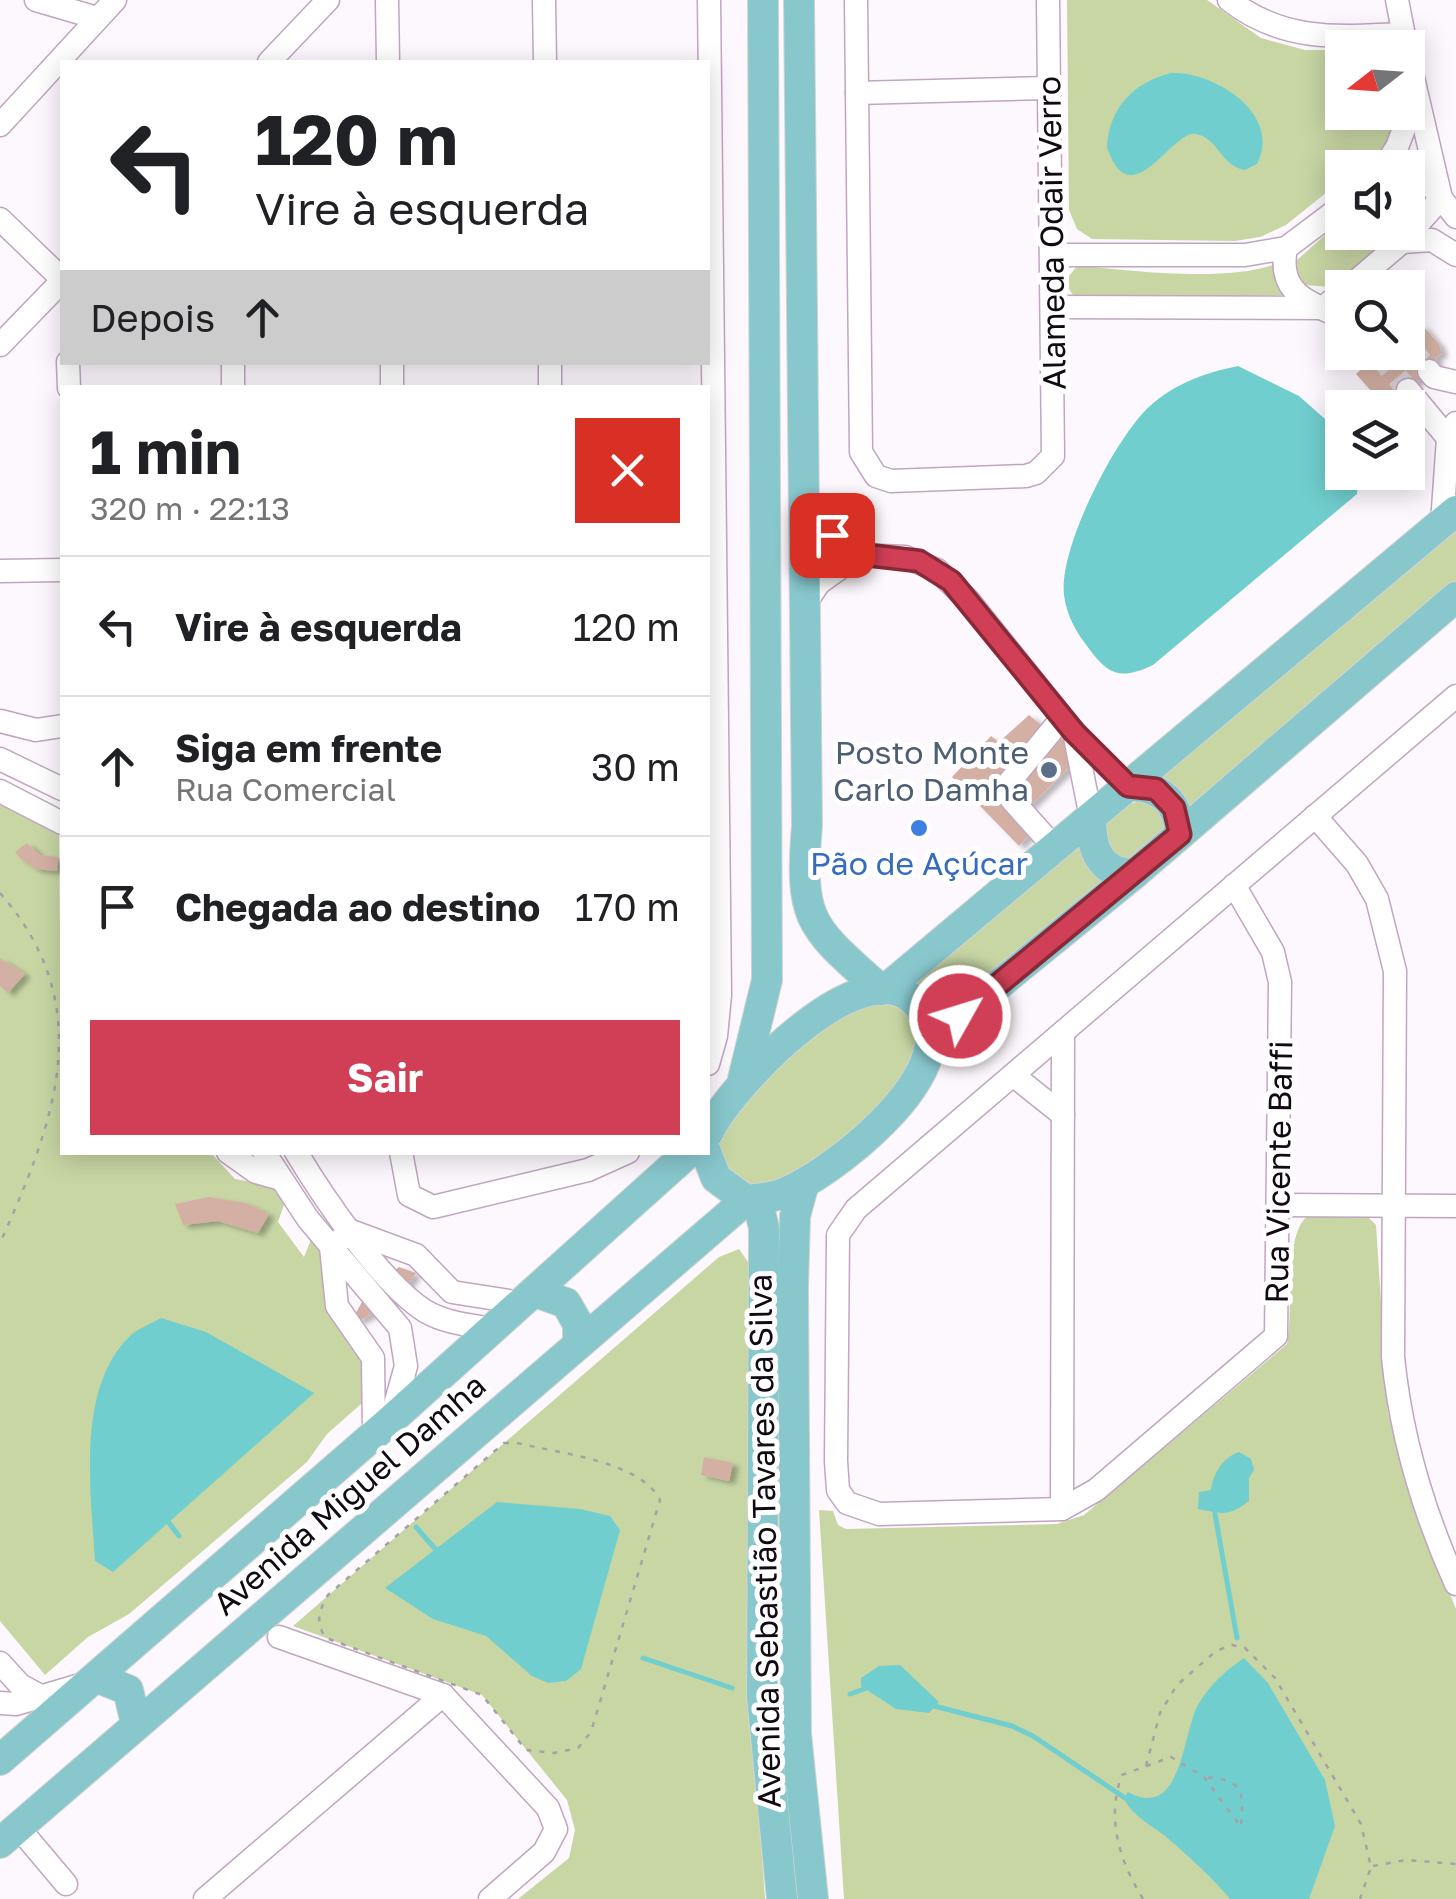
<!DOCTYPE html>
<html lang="pt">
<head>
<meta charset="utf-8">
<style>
	body { margin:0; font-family:"Golos Text",sans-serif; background:#f6f6f6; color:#202124; height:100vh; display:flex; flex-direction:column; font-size:38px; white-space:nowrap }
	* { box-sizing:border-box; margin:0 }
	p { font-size:32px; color:#757577 }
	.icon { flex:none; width:55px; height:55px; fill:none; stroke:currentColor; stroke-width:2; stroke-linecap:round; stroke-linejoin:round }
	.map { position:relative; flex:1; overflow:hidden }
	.sheet { position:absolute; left:60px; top:385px; width:650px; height:770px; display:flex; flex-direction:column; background:#fff; border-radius:0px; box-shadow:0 5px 25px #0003 }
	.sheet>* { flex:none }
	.guide { position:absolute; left:60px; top:60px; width:650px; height:305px; border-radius:0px; box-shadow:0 5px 25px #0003; background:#fff; color:#202124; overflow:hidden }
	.needle { width:65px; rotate:253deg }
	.controls { position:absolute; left:1325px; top:30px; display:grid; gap:20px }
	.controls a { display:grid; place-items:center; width:100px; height:100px; border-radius:0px; background:#fff; box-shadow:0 5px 25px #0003; font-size:50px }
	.pin { position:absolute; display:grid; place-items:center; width:85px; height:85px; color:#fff; margin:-42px; border-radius:20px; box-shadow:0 5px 15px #0006 }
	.me { position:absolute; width:110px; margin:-55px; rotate:51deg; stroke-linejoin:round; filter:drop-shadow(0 0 8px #0008) }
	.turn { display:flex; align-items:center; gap:35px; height:210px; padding:0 30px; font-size:45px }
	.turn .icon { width:130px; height:130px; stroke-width:2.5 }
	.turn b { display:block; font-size:70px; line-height:85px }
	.then { display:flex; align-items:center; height:95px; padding:0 30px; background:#0003; gap:20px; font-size:38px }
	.round { display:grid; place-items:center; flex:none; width:105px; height:105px; border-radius:0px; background:#f6f6f6 }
	.head { display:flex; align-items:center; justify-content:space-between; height:170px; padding:0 30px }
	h1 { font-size:60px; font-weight:700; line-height:75px }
	.primary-button { display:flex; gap:20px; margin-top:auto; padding:20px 30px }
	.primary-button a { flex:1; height:115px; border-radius:0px; background:#d03f55; color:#fff; font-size:40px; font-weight:700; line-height:115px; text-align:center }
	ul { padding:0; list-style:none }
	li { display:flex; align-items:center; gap:30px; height:140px; padding:0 30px; border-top:2px solid #e0e0e0 }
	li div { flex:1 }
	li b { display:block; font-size:38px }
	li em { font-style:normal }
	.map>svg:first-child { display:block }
	.green { fill:#c8d6a4 }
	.water { fill:#71cece }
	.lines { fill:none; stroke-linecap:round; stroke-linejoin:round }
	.stream { stroke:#71cece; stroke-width:5 }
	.building { fill:#d4b0a4; filter:url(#shadow) }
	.minor-tunnel { stroke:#dad4da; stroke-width:22; stroke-dasharray:22 11; stroke-linecap:butt }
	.minor-casing { stroke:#c0a6c0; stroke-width:25 }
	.major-casing { stroke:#d4d3d4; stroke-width:32 }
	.path { stroke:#a7a1a7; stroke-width:2.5; stroke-dasharray:5 8; stroke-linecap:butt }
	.minor { stroke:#fff; stroke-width:22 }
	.major { stroke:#88c8cd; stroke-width:30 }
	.route-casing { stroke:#872937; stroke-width:25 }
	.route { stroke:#d03f55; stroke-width:18 }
	.service-dot { fill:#5c6f8a; stroke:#fff; stroke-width:4 }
	.shop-dot { fill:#3f7fe0; stroke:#fff; stroke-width:4 }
	.labels { text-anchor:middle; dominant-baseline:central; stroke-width:10; stroke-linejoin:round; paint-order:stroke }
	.street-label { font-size:32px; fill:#120a12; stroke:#fff }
	.service-label { font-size:32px; fill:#4e5e75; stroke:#fff; text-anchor:end }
	.shop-label { font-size:32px; fill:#366cbe; stroke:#fff }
</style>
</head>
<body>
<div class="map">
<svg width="1456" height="1899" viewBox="0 0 1456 1899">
	<defs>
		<filter id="shadow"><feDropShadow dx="6" dy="3.5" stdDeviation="2.5" flood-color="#0004"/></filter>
	</defs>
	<rect width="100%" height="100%" fill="#fdf8fd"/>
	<g class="green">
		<path d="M1067 0H1207L1261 38 1305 50H1342V112L1397 113C1393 140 1372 167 1342 168V180L1286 225 1260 237 1235 241 1092 239 1077 229 1069 210Z"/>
		<path d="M1408 178C1422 183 1427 195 1425 209L1408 225Z"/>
		<polygon points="1342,220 1342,232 1365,233 1384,244 1332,287 1305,285 1297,275 1297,260"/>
		<path d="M1278 263 1289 295 1075 298 1069 289V276L1078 265C1128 271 1232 283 1278 263Z"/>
		<polygon points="1456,520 1456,585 1183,819 1154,782"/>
		<polygon points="0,799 59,829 62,1152 211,1153 235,1179 274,1186 285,1202 278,1222 304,1257 312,1237 322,1251 361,1350 369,1397 327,1434 307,1462 129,1614 88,1637 45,1675 0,1621"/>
		<polygon points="1145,799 1159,806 1166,830 1137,859 1111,860 1102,829 1125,806"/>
		<polygon points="1083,838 1113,874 944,1019 915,981"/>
		<polygon points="895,1002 920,1028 907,1076 857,1131 779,1181 746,1188 721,1170 716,1136 780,1054 864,1004"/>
		<path d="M1309 1215 1367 1216 1376 1225 1388 1412 1408 1490 1456 1609V1899H844L819 1510 833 1511 838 1525 846 1529 1057 1524 1084 1515 1287 1344C1294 1311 1283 1232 1309 1215Z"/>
		<polygon points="739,1249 750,1265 750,1690 765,1899 518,1899 569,1858 575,1830 567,1800 482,1695 293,1626 719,1257"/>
	</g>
	<g class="water">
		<path d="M1171 73C1213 71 1283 113 1257 164L1245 170C1221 166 1218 138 1196 134 1172 129 1131 219 1107 147 1109 108 1134 82 1171 73Z"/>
		<path d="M1238 366 1299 396 1342 434V472L1359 473 1357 494 1153 665C1123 679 1110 677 1090 650 1076 632 1067 617 1064 595 1059 548 1111 448 1143 413 1168 386 1203 373 1238 366Z"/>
		<path d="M161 1318 206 1332 314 1393 113 1572 95 1561C91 1493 76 1391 128 1338 136 1329 151 1324 161 1318Z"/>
		<path d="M1239 1452 1251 1459 1254 1470 1249 1478V1501C1227 1518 1222 1513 1198 1509L1199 1492 1211 1490C1213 1474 1223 1457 1239 1452Z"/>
		<polygon points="497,1502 580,1509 610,1516 620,1530 581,1669 566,1681 548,1683 532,1676 486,1636 433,1619 385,1588"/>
		<path d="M1244 1658 1268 1683 1325 1780 1335 1826 1309 1899H1230C1215 1880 1183 1851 1165 1836 1151 1825 1131 1815 1124 1798L1128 1792C1183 1822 1182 1731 1199 1703 1211 1684 1225 1671 1244 1658Z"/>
		<polygon points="900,1665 939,1702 929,1713 896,1709 861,1686 861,1678 879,1666"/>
	</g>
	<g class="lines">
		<g class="stream">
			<polyline points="1215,1514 1237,1638"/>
			<polyline points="166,1519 179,1536"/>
			<polyline points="416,1527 437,1551"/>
			<polyline points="643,1658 732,1688"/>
			<polyline points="850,1694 867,1688"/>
			<polyline points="930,1705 1012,1726 1033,1736 1128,1800"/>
		</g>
	</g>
	<g class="building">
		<polygon points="1422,325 1439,344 1442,353 1435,358 1438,363 1399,398 1394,392 1382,403 1356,374 1369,362 1364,358 1371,352 1408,352 1408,327 1413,333"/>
		<polygon points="1029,715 1045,728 1027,773 1062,738 1073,764 1028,808 999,777 991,787 1031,833 1019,846 952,777 991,736 999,742"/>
		<polygon points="27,843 40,855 58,857 57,871 36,869 21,859 15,852"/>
		<polygon points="0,958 25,974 8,993 0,986"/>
		<polygon points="209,1197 246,1203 269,1214 258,1233 218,1221 183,1225 175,1204"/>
		<polygon points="399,1267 416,1273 400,1297 358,1322 354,1316 370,1288"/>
		<polygon points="704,1457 733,1463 729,1481 701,1475"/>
	</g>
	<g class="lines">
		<g class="minor-tunnel">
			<polyline points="1408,345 1429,371"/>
			<polyline points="1376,352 1408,390"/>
		</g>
		<g class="minor-casing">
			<g id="minor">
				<polyline points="36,0 97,18"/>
				<polyline points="387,0 388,62"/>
				<polyline points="544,0 545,62"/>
				<polyline points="856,0 861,452 876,476 891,481 1026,476 1036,473 1053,456 1048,0"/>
				<path d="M1229 0C1283 42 1338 37 1403 34"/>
				<polyline points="1397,0 1406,46"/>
				<polyline points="1408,56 1441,198"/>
				<polyline points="269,62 328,0"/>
				<polyline points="857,93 1049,88"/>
				<polyline points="0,125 115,0"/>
				<polyline points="1383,168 1397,147 1416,97"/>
				<polyline points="1408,168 1424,177 1456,217"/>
				<polyline points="0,219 62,279"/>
				<polyline points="1377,232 1402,242 1432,240 1456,255"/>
				<path d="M1286 248C1277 294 1308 301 1342 318"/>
				<polyline points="1053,255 1245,255 1286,248 1342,206"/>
				<polyline points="1348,288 1402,242 1441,198"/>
				<polyline points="1054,307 1323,308 1342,292"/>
				<polyline points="0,345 62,281"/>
				<polyline points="68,362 69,388"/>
				<polyline points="233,362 233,388"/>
				<polyline points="392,362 392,388"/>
				<polyline points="550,362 550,388"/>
				<polyline points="1429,371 1434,377 1456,382"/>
				<polyline points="1408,390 1448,438"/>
				<polyline points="803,505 817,523 858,555"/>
				<polyline points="1442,523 1448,438 1456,423"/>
				<polyline points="0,571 62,570"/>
				<polyline points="805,604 819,583 858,555 905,557 937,570 969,601 1074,732 1128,786"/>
				<polyline points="0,721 36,730 62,726"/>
				<polyline points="1074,732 1091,818"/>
				<polyline points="0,759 62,789"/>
				<polyline points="0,791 62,823"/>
				<path d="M1315 816 1357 864 1377 899 1395 971 1393 1357C1401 1437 1423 1511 1456 1584"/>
				<polyline points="1055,848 1012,800 1007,785 1062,718"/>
				<polyline points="1234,885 1273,952 1280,982 1276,1336 1096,1490 1062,1509 879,1514 847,1503 838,1490 836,1461 838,1235 856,1209 1456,696"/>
				<polyline points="708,1064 716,1036 720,995 709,0"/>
				<polyline points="1013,1075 1063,1115"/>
				<polyline points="228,1152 256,1172 281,1179"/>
				<polyline points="264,1152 308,1219 400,1328 406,1366 391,1419"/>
				<path d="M296 1152C323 1197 381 1283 425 1311 445 1323 470 1325 493 1329"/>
				<polyline points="401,1152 409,1195 433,1207 588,1170 628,1152"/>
				<polyline points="1279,1205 1456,1206"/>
				<polyline points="374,1435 373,1358 337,1306 331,1247 351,1231 416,1255 452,1292 522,1303"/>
				<polyline points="1062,1509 1063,1032"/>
				<polyline points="279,1637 443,1695 548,1808 556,1829 544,1852 490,1899"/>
				<polyline points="0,1663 20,1685 42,1697"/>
				<polyline points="0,1703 16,1704 80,1685"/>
				<polyline points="18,1827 66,1884"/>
				<polyline points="205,1899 443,1695"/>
			</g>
		</g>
		<g class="major-casing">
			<g id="major">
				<path d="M799 0 807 825C799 923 810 926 881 990"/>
				<path d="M1128 786C1159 785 1179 801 1180 834"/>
				<path d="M1091 818C1091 848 1099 874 1134 874"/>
				<polyline points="887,988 1456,511"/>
				<polyline points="932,1039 1134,874 1456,597"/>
				<polyline points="743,1079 767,980 763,0"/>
				<path d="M706 1152 716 1178 746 1200C759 1199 771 1198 784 1193 831 1174 952 1080 927 1021 886 921 731 1083 708 1133"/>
				<polyline points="804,1183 795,1216 793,1288 796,1734 813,1899"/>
				<polyline points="757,1199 764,1228 762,1696 782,1899"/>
				<polyline points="535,1292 566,1303 578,1324 578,1342"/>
				<polyline points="98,1678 128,1690 136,1723"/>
				<polyline points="0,1760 390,1421 689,1152"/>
				<polyline points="0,1843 746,1200"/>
			</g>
		</g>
		<g class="path">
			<path d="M0 893C100 1007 54 1123 0 1243"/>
			<path d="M504 1443H517C557 1453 641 1461 660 1500L591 1732 578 1748 554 1753 526 1750 482 1695 326 1638C315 1623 319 1610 328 1595Z"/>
			<polyline points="1146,1766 1160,1713 1177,1685 1216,1651 1232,1645 1245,1648 1275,1678 1361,1824 1371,1867 1360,1899"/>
			<polyline points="1373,1866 1406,1860 1456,1864"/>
			<path d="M1143 1899C1119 1860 1106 1818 1122 1775L1171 1757 1204 1777 1241 1827C1243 1790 1246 1781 1204 1777"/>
		</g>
		<use href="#minor" class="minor"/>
		<use href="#major" class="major"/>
	</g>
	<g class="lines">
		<g class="route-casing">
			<polyline id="route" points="832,535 858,554 919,561 951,581 1074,732 1128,786 1156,789 1174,808 1180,834 960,1016"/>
		</g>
		<use href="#route" class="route"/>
	</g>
	<circle class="service-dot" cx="1049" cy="770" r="10"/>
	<circle class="shop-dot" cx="919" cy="828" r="10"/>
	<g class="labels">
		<g class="street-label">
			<text transform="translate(1051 233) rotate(-91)">Alameda Odair Verro</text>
			<text transform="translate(1278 1172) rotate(-89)">Rua Vicente Baffi</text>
			<text transform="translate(349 1494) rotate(-41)">Avenida Miguel Damha</text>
			<text transform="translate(764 1541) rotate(-91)">Avenida Sebastião Tavares da Silva</text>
		</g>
		<g class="service-label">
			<text x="1029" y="752">Posto Monte<tspan x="1029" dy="37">Carlo Damha</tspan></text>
		</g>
		<g class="shop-label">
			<text x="919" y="863">Pão de Açúcar</text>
		</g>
	</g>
</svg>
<div class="controls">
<a><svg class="needle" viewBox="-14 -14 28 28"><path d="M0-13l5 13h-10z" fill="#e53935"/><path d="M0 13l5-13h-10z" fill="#757577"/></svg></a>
<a><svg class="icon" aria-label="sound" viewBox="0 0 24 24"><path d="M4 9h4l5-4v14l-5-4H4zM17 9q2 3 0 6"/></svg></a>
<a><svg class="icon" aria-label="search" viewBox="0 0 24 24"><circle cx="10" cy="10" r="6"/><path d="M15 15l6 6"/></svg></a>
<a><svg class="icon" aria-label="layers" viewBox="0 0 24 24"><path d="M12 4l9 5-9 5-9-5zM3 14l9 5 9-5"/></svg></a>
</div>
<div class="pin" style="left:832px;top:535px;background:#d93025"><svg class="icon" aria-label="arrive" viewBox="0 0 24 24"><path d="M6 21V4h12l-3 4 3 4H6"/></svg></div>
<svg class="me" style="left:960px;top:1016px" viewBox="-20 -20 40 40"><circle r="17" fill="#d03f55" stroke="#fff" stroke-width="3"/><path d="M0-11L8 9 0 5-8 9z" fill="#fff"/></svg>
<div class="guide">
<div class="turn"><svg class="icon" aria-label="left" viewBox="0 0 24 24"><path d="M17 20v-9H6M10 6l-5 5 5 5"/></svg><div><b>120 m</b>Vire à esquerda</div></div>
<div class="then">Depois<svg class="icon" aria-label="ahead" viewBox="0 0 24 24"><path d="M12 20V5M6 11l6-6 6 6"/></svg></div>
</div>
<section class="sheet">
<div class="head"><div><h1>1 min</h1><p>320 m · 22:13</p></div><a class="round" style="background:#d93025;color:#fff"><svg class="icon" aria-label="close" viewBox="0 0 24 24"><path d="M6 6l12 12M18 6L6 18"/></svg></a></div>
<ul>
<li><svg class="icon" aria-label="left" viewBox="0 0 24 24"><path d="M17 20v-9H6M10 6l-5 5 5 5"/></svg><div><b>Vire à esquerda</b></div><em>120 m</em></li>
<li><svg class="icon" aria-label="ahead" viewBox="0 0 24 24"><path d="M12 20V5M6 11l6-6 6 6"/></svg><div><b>Siga em frente</b><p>Rua Comercial</p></div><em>30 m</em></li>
<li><svg class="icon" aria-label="arrive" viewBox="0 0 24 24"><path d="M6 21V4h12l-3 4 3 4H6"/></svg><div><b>Chegada ao destino</b></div><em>170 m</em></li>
</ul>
<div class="primary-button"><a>Sair</a></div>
</section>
</div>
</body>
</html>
